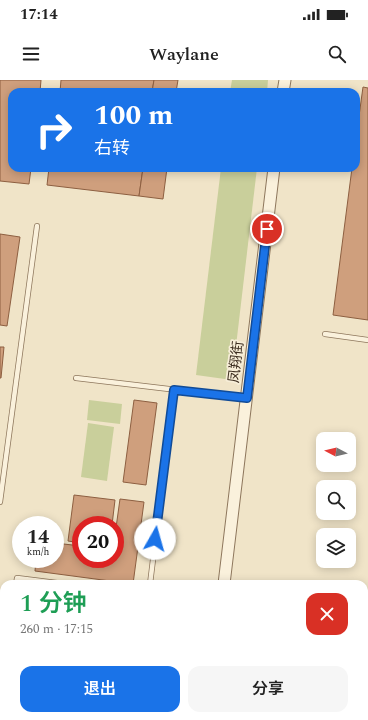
<!DOCTYPE html>
<html lang="zh">
<head>
<meta charset="utf-8">
<style>
	body { margin:0; font-family:Spectral,"Noto Sans SC",serif; background:#f6f6f6; color:#222; height:100vh; display:flex; flex-direction:column; font-size:15px; white-space:nowrap }
	* { box-sizing:border-box; margin:0 }
	p { font-size:13px; color:#767676 }
	.icon { flex:none; width:22px; height:22px; fill:none; stroke:currentColor; stroke-width:2; stroke-linecap:round; stroke-linejoin:round }
	.map { position:relative; flex:1; overflow:hidden }
	.panel { position:absolute; left:0px; top:500px; width:368px; height:140px; display:flex; flex-direction:column; background:#fff; border-radius:12px 12px 0 0; box-shadow:0 2px 10px #0003 }
	.panel>* { flex:none }
	.banner { position:absolute; left:8px; top:8px; width:352px; height:84px; border-radius:12px; box-shadow:0 2px 10px #0003; background:#1a73e8; color:#fff; overflow:hidden }
	.needle { width:26px; rotate:277deg }
	.controls { position:absolute; left:316px; top:352px; display:grid; gap:8px }
	.controls a { display:grid; place-items:center; width:40px; height:40px; border-radius:8px; background:#fff; box-shadow:0 2px 10px #0003; font-size:20px }
	.speed { position:absolute; left:12px; top:436px; display:flex; gap:8px; font-size:20px; font-weight:700; text-align:center }
	.speed>* { display:grid; place-content:center; width:52px; height:52px; border-radius:50%; background:#fff; box-shadow:0 2px 10px #0003; line-height:1 }
	.speed small { font-size:10px; font-weight:400 }
	.speed .limit { border:6px solid #d22; background:#fff; color:#111 }
	.pin { position:absolute; display:grid; place-items:center; width:34px; height:34px; color:#fff; margin:-17px; border:2px solid #fff; border-radius:50%; box-shadow:0 1px 4px #0007 }
	.me { position:absolute; width:44px; margin:-22px; rotate:7deg; stroke-linejoin:round; filter:drop-shadow(0 0 3px #0008) }
	.turn { display:flex; align-items:center; gap:14px; height:84px; padding:0 20px; font-size:18px }
	.turn .icon { width:52px; height:52px; stroke-width:2.5 }
	.turn b { display:block; font-size:28px; line-height:34px }
	.round { display:grid; place-items:center; flex:none; width:42px; height:42px; border-radius:12px; background:#f6f6f6 }
	.summary { display:flex; align-items:center; justify-content:space-between; height:68px; padding:0 20px }
	h1 { font-size:24px; font-weight:600; line-height:30px; color:#1e9e55 }
	.action { display:flex; gap:8px; margin-top:auto; padding:8px 20px }
	.action a { flex:1; height:46px; border-radius:12px; background:#1a73e8; color:#fff; font-size:16px; font-weight:600; line-height:46px; text-align:center }
	.action a+a { background:#f6f6f6; color:#222 }
	.status { display:flex; justify-content:space-between; align-items:center; height:28px; padding:0 20px; background:#fff; direction:ltr }
	.status svg { height:11px; fill:currentColor }
	header { display:flex; justify-content:space-between; align-items:center; height:52px; padding:0 20px; background:#fff; font-size:18px; font-weight:600 }
	.map>svg:first-child { display:block }
	.green { fill:#c9cf9b }
	.building { fill:#cf9f7d; stroke:#8d5f41 }
	.lines { fill:none; stroke-linecap:round; stroke-linejoin:round }
	.service-casing { stroke:#8d765c; stroke-width:6 }
	.tertiary-casing { stroke:#8d765c; stroke-width:13 }
	.service { stroke:#faf1dc; stroke-width:4.5 }
	.tertiary { stroke:#faf1dc; stroke-width:11 }
	.route-casing { stroke:#114b97; stroke-width:10 }
	.route { stroke:#1a73e8; stroke-width:7 }
	.labels { text-anchor:middle; dominant-baseline:central; stroke-width:3.5; stroke-linejoin:round; paint-order:stroke }
	.street-label { font-size:14px; fill:#3d2e20; stroke:#f7eed8 }
</style>
</head>
<body>
<div class="status"><b>17:14</b><svg viewBox="0 0 49 12"><path d="M0 12V9h3v3zM5 12V6h3v6zM10 12V3h3v9zM15 12V0h3v12zM26 1h20v11H26zM47 4h2v5h-2z"/></svg></div>
<header><svg class="icon" aria-label="menu" viewBox="0 0 24 24"><path d="M4 6h16M4 12h16M4 18h16"/></svg>Waylane<svg class="icon" aria-label="search" viewBox="0 0 24 24"><circle cx="10" cy="10" r="6"/><path d="M15 15l6 6"/></svg></header>
<div class="map">
<svg width="368" height="640" viewBox="0 0 368 640">
	<rect width="100%" height="100%" fill="#f0e4c8"/>
	<g class="green">
		<polygon points="232,0 268,0 267,12 230,12"/>
		<polygon points="221,88 257,88 232,300 196,295"/>
		<polygon points="89,320 122,324 120,344 87,340"/>
		<polygon points="88,343 114,347 107,401 81,397"/>
	</g>
	<g class="building">
		<polygon points="0,0 41,0 40,12 12,12 12,88 31,88 29,104 0,101"/>
		<polygon points="61,0 154,0 152,12 60,12"/>
		<polygon points="154,0 178,0 176,12 152,12"/>
		<polygon points="363,7 368,8 368,240 333,235 352,88 356,88 356,58"/>
		<polygon points="49,88 143,88 139,116 47,105"/>
		<polygon points="143,88 167,88 163,119 139,116"/>
		<polygon points="0,154 20,157 7,246 0,245"/>
		<polygon points="0,267 4,267 1,298 0,298"/>
		<polygon points="134,320 157,323 146,405 123,402"/>
		<polygon points="74,415 115,420 112,445 81,445 81,463 68,461"/>
		<polygon points="120,419 144,422 133,504 35,491 36,479 55,479 55,463 81,466 81,479 115,479 115,455"/>
	</g>
	<g class="lines">
		<g class="service-casing">
			<g id="service">
				<polyline points="325,254 368,260"/>
				<polyline points="76,298 245,318"/>
				<polyline points="0,422 37,146"/>
				<polyline points="16,504 17,498 65,504"/>
				<polyline points="150,504 174,310"/>
			</g>
		</g>
		<g class="tertiary-casing">
			<g id="tertiary">
				<polyline points="283,12 285,0"/>
				<polyline points="224,504 274,88"/>
				<polyline points="0,537 4,538"/>
				<polyline points="199,640 199,636"/>
				<polyline points="214,640 215,636"/>
			</g>
		</g>
		<use href="#service" class="service"/>
		<use href="#tertiary" class="tertiary"/>
	</g>
	<g class="lines">
		<g class="route-casing">
			<polyline id="route" points="155,459 174,310 247,318 267,149"/>
		</g>
		<use href="#route" class="route"/>
	</g>
	<g class="labels">
		<g class="street-label">
			<text transform="translate(236 282) rotate(-83)">凤翔街</text>
		</g>
	</g>
</svg>
<div class="controls">
<a><svg class="needle" viewBox="-14 -14 28 28"><path d="M0-13l5 13h-10z" fill="#e53935"/><path d="M0 13l5-13h-10z" fill="#767676"/></svg></a>
<a><svg class="icon" aria-label="search" viewBox="0 0 24 24"><circle cx="10" cy="10" r="6"/><path d="M15 15l6 6"/></svg></a>
<a><svg class="icon" aria-label="layers" viewBox="0 0 24 24"><path d="M12 4l9 5-9 5-9-5zM3 14l9 5 9-5"/></svg></a>
</div>
<div class="speed"><div>14<small>km/h</small></div><div class="limit">20</div></div>
<div class="pin" style="left:267px;top:149px;background:#d93025"><svg class="icon" aria-label="arrive" viewBox="0 0 24 24"><path d="M6 21V4h12l-3 4 3 4H6"/></svg></div>
<svg class="me" style="left:155px;top:459px" viewBox="-20 -20 40 40"><circle r="19" fill="#fff"/><path d="M0-13L10 11 0 6-10 11z" fill="#1a73e8"/></svg>
<div class="banner">
<div class="turn"><svg class="icon" aria-label="right" viewBox="0 0 24 24"><path d="M7 20v-9h11M14 6l5 5-5 5"/></svg><div><b>100 m</b>右转</div></div>
</div>
<section class="panel">
<div class="summary"><div><h1>1 分钟</h1><p>260 m · 17:15</p></div><a class="round" style="background:#d93025;color:#fff"><svg class="icon" aria-label="close" viewBox="0 0 24 24"><path d="M6 6l12 12M18 6L6 18"/></svg></a></div>
<div class="action"><a>退出</a><a>分享</a></div>
</section>
</div>
</body>
</html>
